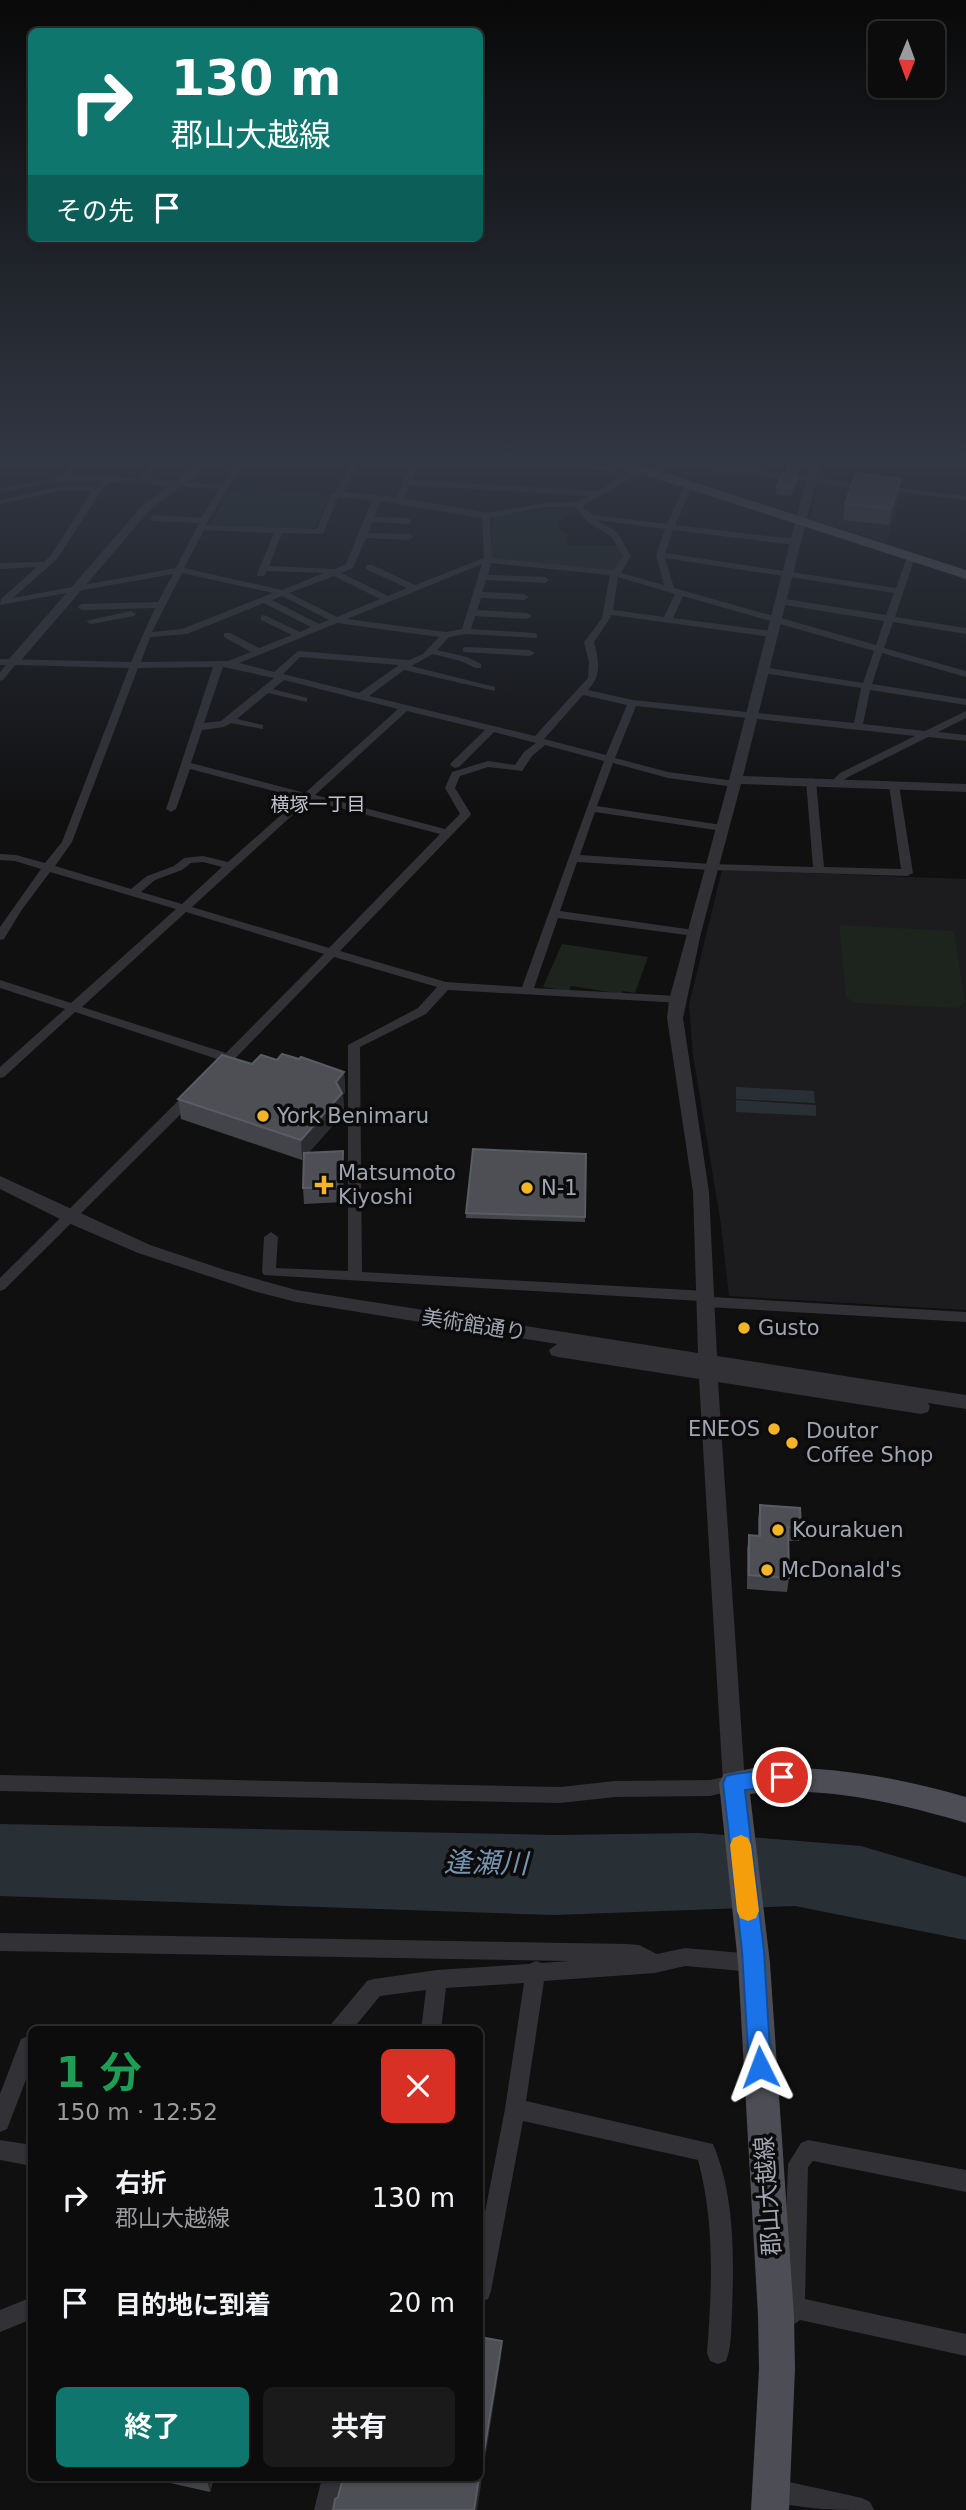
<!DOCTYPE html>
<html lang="ja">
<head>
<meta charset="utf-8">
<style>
	body { margin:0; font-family:"DejaVu Sans","Noto Sans JP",sans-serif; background:#1a1a1b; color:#f1f3f6; height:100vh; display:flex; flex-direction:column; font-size:26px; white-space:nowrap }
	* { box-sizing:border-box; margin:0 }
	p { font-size:23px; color:#9a9b9d }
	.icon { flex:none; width:38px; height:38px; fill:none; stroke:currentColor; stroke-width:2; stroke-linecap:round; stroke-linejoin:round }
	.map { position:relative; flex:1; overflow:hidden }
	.side { position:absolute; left:28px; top:2026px; width:455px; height:455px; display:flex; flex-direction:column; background:#0c0c0d; border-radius:10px; box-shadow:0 2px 5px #0004,0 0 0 2px #2c2c2e }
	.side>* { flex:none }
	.guide { position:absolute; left:28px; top:28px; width:455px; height:214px; border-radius:10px; box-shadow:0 2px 5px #0004,0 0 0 2px #2c2c2e; background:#0f766e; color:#fff; overflow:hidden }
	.needle { width:46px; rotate:181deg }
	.fabs { position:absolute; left:868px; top:21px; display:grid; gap:14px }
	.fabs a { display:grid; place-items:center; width:77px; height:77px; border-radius:10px; background:#0c0c0d; box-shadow:0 2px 5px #0004,0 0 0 2px #2c2c2e; font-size:35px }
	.pin { position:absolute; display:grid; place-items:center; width:60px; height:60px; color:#fff; margin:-30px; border:4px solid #fff; border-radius:50%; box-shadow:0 2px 7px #0007 }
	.me { position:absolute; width:77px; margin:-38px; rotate:357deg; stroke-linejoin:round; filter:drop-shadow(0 0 5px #0008) }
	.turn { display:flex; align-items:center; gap:24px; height:147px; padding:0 28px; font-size:32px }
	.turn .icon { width:91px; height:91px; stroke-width:2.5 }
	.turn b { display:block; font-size:49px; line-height:60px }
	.then { display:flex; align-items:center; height:66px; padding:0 28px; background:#0003; gap:14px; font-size:26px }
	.round { display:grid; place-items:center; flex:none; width:74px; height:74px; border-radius:10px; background:#1a1a1b }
	.headline { display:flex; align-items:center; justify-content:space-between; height:119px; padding:0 28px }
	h1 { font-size:42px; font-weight:700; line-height:52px; color:#1e9e55 }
	.button { display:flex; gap:14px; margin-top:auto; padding:14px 28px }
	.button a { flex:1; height:80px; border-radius:10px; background:#0f766e; color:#fff; font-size:28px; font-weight:700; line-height:80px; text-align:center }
	.button a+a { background:#1a1a1b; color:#f1f3f6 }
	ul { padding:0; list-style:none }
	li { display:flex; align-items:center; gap:21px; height:105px; padding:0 28px }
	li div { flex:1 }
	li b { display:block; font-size:26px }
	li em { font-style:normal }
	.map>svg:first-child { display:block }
	.built { fill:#1c1c1e }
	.green { fill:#1c241d }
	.water { fill:#283036 }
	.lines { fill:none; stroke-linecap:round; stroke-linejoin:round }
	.minor { fill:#313136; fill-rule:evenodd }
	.tertiary { fill:#313136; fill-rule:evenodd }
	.primary { fill:#4d4e55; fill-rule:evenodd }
	.wall { fill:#434449 }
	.shaded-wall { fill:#2a2b2e }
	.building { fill:#4d4f54; stroke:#5a5c63; stroke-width:2 }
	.route { fill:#1a73e8; stroke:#114b97; stroke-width:2 }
	.slow { fill:#f59e0b }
	.poi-dot { fill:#f3b426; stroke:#0b0b0c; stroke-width:2.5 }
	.labels { text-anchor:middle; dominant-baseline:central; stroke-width:7; stroke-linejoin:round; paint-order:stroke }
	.far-neighbourhood-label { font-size:19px; fill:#c1c4ce; stroke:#0b0b0c }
	.poi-label { font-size:21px; fill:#a0a5b2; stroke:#0b0b0c; text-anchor:start }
	.street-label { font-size:21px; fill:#a0a5b2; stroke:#0b0b0c }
	.near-street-label { font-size:24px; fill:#a0a5b2; stroke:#0b0b0c }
	.near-water-label { font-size:28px; font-style:italic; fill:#7693af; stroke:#0b0b0c }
</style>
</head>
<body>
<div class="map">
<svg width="966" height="2510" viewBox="0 0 966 2510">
	<rect width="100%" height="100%" fill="#101011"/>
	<g class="built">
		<polygon points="819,482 902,492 886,543 810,519"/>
		<polygon points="722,870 966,879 966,1310 729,1296 721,1225 693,1055 689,1005"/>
	</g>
	<g class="green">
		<polygon points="243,488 330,494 316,526 307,530 210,524 226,495"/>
		<polygon points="561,507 573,507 577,510 558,521 559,529 568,535 567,545 620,546 625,552 615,572 492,559 492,517"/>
		<polygon points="839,925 954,931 965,1002 958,1008 855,1003 846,997"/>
		<polygon points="562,944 648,957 635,993 623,991 622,994 571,986 569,991 543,987"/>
	</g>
	<g class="water">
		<polygon points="736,1087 814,1091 815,1103 736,1099"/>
		<polygon points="736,1100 816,1105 816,1116 736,1112"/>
		<polygon points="0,1824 555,1835 699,1833 861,1846 966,1877 966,1940 795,1906 554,1915 0,1896"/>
	</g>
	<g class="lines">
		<g class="minor">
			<polygon points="9,457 25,457 0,463 0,459"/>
			<path d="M78 457H86L71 476H109L140 479 157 457H165L148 479 222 485 238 457H246L206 525 317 529 330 496 336 492 355 457H363L344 492 396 497 414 459 410 457H452L638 468 658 457H668L665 460 966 496V500L658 464 583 505V507L593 515 667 524 685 485 689 483 693 485 675 525 795 539 799 542 795 545 673 530 665 553 896 588 907 557 914 555 915 557 895 617 966 628V634L893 622 884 648 966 671V677L882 653 872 684 966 699V705L870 690 863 724 925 731 966 711V718L938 732 966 735V741L928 737 848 777 835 786 830 783 840 773 915 736 636 706 615 758 668 772 735 781 740 784 735 787 668 778 613 763 597 806 722 825 727 828 722 831 595 812 580 855 711 864 813 867 806 781 811 778 816 781 824 867 901 869 889 785 894 782 899 785 913 873 907 876 711 870 577 862 560 911 694 930 700 933 694 936 558 918 534 988 677 996 681 997 683 1000 681 1003 448 990 426 1014 360 1047 362 1272 707 1291 712 1292 713 1297 966 1312V1322L707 1307 702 1306 701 1301 264 1275 262 1272 264 1237 271 1232 278 1237 276 1268 348 1271V1045L418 1008 437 987 334 957 222 1072H214L212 1069 220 1060 75 1012 4 1077 0 1078V1067L65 1009 0 988V980L71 1003 176 909 50 872 21 911 4 939 0 940V927L41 869 15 861 0 860V854L16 855 45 863 62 842 129 668 15 665 3 680 0 681V672L6 665H0V659L131 662 155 608 82 610 77 607 82 604 158 602 173 574 0 605 1 599 37 567 0 569V563L44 562 51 555 92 491 63 490 0 504V500L63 486H96L101 481H65L0 492V488L62 477ZM422 460 631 472 596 491 412 480ZM110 482 219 489 201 518 154 515 150 518 154 521 199 523 176 568 13 598 57 559 101 491ZM410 485 588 496 578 502 545 503 486 513 404 498ZM338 497 372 500 346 564 335 569 269 566 282 533 323 534ZM380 501 482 518 484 558 415 585 372 565H366V569L407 588 388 596 341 573 353 568 366 538 409 540 413 537 409 534 368 533 372 522 408 524 412 521 408 518 374 517ZM545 507H575L589 523 611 536 623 556 613 570 492 558 490 518ZM596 520 665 529 656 555 664 585 621 573 631 556 617 532ZM204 530 274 533 257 574 258 576H264L267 571 324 573 282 590 184 568ZM665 558 894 593 886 615 779 598 774 601 779 604 884 621 876 645 674 588ZM491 563 610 575 602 618 584 642 589 662 588 678 535 736 369 696 404 670 495 691V687L411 666 433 654 461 661 475 668H481V664L467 657 437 650 449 637 466 634 537 638V634L534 633 471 629 475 616 527 619 532 616 527 613 477 610 481 598 524 600 529 597 524 594 482 592 486 580 545 583 549 580 545 577 488 575ZM482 564 462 629 446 632 347 619ZM182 573 273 593 182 629 152 632ZM334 576 380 599 337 617 289 593ZM618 577 675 594 664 617 613 610ZM282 596 329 620 319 624 272 600ZM683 596 874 651 863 683 763 667 758 670 763 673 861 688 854 723 633 700 588 690C602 675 599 662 594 642L612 615 772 637 777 634 772 631 673 618ZM264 603 311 627 300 632 264 615 261 616V620L292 635 259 648 230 633H224V637L251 652 228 661 141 662 150 637 187 634ZM337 623 439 637 423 654 409 660 298 651 274 672 239 663ZM300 657 399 665 359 693 283 674ZM213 667 166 809 171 812 176 809 190 769 300 798 228 862 203 856 184 858 174 866 147 876 131 889 55 866 72 842 138 668ZM223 667 274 678 221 721 204 723ZM284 680 398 709 305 793 191 763 202 730 224 727 231 723 263 729V725L237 719 268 693 307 702V698L273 689ZM583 695 627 705 606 755 544 739ZM407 711 485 730 451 763 450 765 455 768 459 767 494 732 536 743 524 752 515 765 488 761 452 772 445 788 460 814 445 829 315 795ZM545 745 604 761 522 987 446 982 340 951 470 816 471 814 455 788 460 776 488 767 522 771 532 756ZM309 800 440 834 329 948 192 907ZM203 862 222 867 182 904 141 892 155 880 182 870 191 863ZM186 912 324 954 226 1053 82 1007Z"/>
			<polygon points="131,611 136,614 134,616 91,624 86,621"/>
			<polygon points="466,647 530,650 535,653 530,656 463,652 463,648"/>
			<polygon points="192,1091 198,1095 197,1098 5,1289 0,1291 0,1278 187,1092"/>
			<polygon points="0,1775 560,1787 615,1781 710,1780 734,1775 740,1777 743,1783 740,1789 710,1796 615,1797 560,1803 0,1791"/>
			<path d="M0 1933 627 1944 639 1945 657 1954 685 1948 754 1954 761 1957 764 1963 761 1969 754 1972 685 1966 655 1973 544 1981 526 2101 713 2144C735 2196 734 2257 732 2312 731 2328 732 2346 726 2361L718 2364 710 2361 707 2353C712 2288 715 2223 698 2160L523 2121 491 2291 488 2299 480 2302V2238L505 2109 524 1983 446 1988 441 2030H421L426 1990 380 1996 352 2030H329L332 2023 367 1981 374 1979 437 1970 529 1964 536 1961 542 1963 569 1961 0 1951Z"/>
			<polygon points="28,2036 32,2038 32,2064 7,2129 0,2132 0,2094 21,2039"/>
			<polygon points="0,2140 32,2145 32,2166 0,2160"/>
			<path d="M808 2140 966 2170V2192L813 2161 808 2167 805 2299 966 2334V2356L800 2320C792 2327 782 2328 772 2324L769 2316 772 2308 783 2304 788 2164 801 2143Z"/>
			<polygon points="32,2297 32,2319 0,2332 0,2310"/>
			<polygon points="322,2478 346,2478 338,2510 314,2510"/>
			<path d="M771 2478 862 2498 870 2502 874 2510C836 2510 798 2510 763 2498L759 2490 763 2482Z"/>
		</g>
		<g class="tertiary">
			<polygon points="209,457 220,457 151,509 17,665 9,665 9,659 143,505"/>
			<polygon points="812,457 822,457 743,776 966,784 966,792 741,784 701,933 683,1018 709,1192 717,1356 966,1395 966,1409 928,1403 930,1407 928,1412 921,1414 718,1382 745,1783 742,1790 734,1793 726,1790 723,1783 699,1379 558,1357 551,1355 549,1350 557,1344 296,1302 257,1292 138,1253 66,1222 0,1189 0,1176 150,1245 225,1270 296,1290 698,1353 693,1192 667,1018 669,1000 729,780"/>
		</g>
		<g class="primary">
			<polygon points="598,457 616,457 966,570 966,579 599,460"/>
			<path d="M759 1767C830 1766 898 1777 966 1797V1823C898 1803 821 1785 750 1794L770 1963 794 2316 795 2369 789 2510H751L759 2369 758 2316 738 1963 719 1783 724 1774Z"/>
		</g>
	</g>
	<g class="wall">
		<polygon points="803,457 800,473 786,472 787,464"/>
		<polygon points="901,479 899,495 889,525 843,520 845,504"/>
		<polygon points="797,483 791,496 776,495 777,487"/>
		<polygon points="252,1064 344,1072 345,1092 343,1095 344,1113 309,1152 344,1167 343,1202 304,1204 303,1188 304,1158 302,1160 181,1119 178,1099"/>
		<polygon points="586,1154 585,1222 466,1218 466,1213"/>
		<polygon points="760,1505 801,1528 799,1541 789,1541 789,1578 787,1592 747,1589 747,1549 749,1535 758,1536 758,1519"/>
		<polygon points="148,2478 214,2478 210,2492"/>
	</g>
	<g class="shaded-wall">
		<polygon points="798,475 797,483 791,496 792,488"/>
		<polygon points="901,479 899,495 889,525 891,509"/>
		<polygon points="344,1072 345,1092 343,1095 344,1113 302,1160 301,1140 336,1082"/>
		<polygon points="343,1151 344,1167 343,1202 342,1187"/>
		<polygon points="502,2341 501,2357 477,2510 474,2510"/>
		<polygon points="208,2478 214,2478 210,2492 207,2481"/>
	</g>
	<g class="building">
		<polygon points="791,457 803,457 801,465 787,464"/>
		<polygon points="783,473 798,475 792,488 777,487"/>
		<polygon points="856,473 901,479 891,509 845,504"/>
		<polygon points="282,1054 299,1059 301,1057 344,1072 336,1082 342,1093 301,1140 178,1099 222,1055 252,1064 261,1055 277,1060"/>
		<polygon points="473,1149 586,1154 585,1217 466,1213"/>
		<polygon points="343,1151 342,1187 303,1188 304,1153"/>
		<polygon points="760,1505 800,1508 801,1528 788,1527 789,1578 749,1575 749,1535 760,1536"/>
		<polygon points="480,2337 502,2341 480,2477"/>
		<polygon points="193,2478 208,2478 207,2481"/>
		<polygon points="343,2478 479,2478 474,2510 333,2510 335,2499 338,2497"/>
	</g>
	<linearGradient id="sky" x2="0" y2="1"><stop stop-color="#090909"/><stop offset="0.57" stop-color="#313743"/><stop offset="1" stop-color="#313743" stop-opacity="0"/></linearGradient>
	<rect width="966" height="808" fill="url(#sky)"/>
	<polygon class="route" points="782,1768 789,1771 792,1777 789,1784 745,1790 764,1951 771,2067 768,2075 760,2079 752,2075 749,2067 742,1951 723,1783 726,1776 734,1774"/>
	<polygon class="slow" points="741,1835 748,1838 751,1845 759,1911 756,1918 748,1921 740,1918 737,1911 730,1845 733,1838"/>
	<g class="poi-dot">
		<circle cx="263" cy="1116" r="7"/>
		<path d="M320.5 1174.5h7v7h7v7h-7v7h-7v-7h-7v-7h7z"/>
		<circle cx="527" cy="1188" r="7"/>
		<circle cx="744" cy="1328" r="7"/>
		<circle cx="774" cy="1429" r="7"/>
		<circle cx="792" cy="1443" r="7"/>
		<circle cx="778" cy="1530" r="7"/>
		<circle cx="767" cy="1570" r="7"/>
	</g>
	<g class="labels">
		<g class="far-neighbourhood-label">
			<text x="318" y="804">横塚一丁目</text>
		</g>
		<g class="poi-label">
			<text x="277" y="1116">York Benimaru</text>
			<text x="338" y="1173">Matsumoto<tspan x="338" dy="24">Kiyoshi</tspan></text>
			<text x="541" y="1188">N-1</text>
			<text x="758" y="1328">Gusto</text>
			<text x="760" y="1429" text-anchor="end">ENEOS</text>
			<text x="806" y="1431">Doutor<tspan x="806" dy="24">Coffee Shop</tspan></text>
			<text x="792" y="1530">Kourakuen</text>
			<text x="781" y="1570">McDonald's</text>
		</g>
		<g class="street-label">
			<text transform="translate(474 1325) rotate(9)">美術館通り</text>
		</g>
		<g class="near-street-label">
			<text transform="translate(768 2196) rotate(-94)">郡山大越線</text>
		</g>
		<g class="near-water-label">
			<text transform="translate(486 1863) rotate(1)">逢瀬川</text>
		</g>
	</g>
</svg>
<div class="fabs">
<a><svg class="needle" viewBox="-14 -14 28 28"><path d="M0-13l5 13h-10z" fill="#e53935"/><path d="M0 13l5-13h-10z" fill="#9a9b9d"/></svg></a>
</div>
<div class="pin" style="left:782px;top:1777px;background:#d93025"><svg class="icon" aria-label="arrive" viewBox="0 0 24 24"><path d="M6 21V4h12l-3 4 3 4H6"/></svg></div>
<svg class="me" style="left:760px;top:2067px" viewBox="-20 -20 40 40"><path d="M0-17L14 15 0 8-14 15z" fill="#1a73e8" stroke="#fff" stroke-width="4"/></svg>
<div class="guide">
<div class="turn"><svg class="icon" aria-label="right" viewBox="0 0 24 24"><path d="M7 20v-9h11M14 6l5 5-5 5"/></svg><div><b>130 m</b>郡山大越線</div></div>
<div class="then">その先<svg class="icon" aria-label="arrive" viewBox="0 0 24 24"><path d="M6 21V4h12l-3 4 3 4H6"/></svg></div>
</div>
<section class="side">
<div class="headline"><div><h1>1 分</h1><p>150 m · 12:52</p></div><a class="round" style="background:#d93025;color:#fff"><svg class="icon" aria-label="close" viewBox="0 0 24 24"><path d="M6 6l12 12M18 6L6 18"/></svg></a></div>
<ul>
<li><svg class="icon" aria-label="right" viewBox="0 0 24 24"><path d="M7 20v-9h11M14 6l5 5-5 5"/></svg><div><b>右折</b><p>郡山大越線</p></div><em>130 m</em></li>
<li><svg class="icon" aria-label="arrive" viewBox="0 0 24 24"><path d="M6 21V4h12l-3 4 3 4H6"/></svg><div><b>目的地に到着</b></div><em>20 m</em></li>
</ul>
<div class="button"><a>終了</a><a>共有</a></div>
</section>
</div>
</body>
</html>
